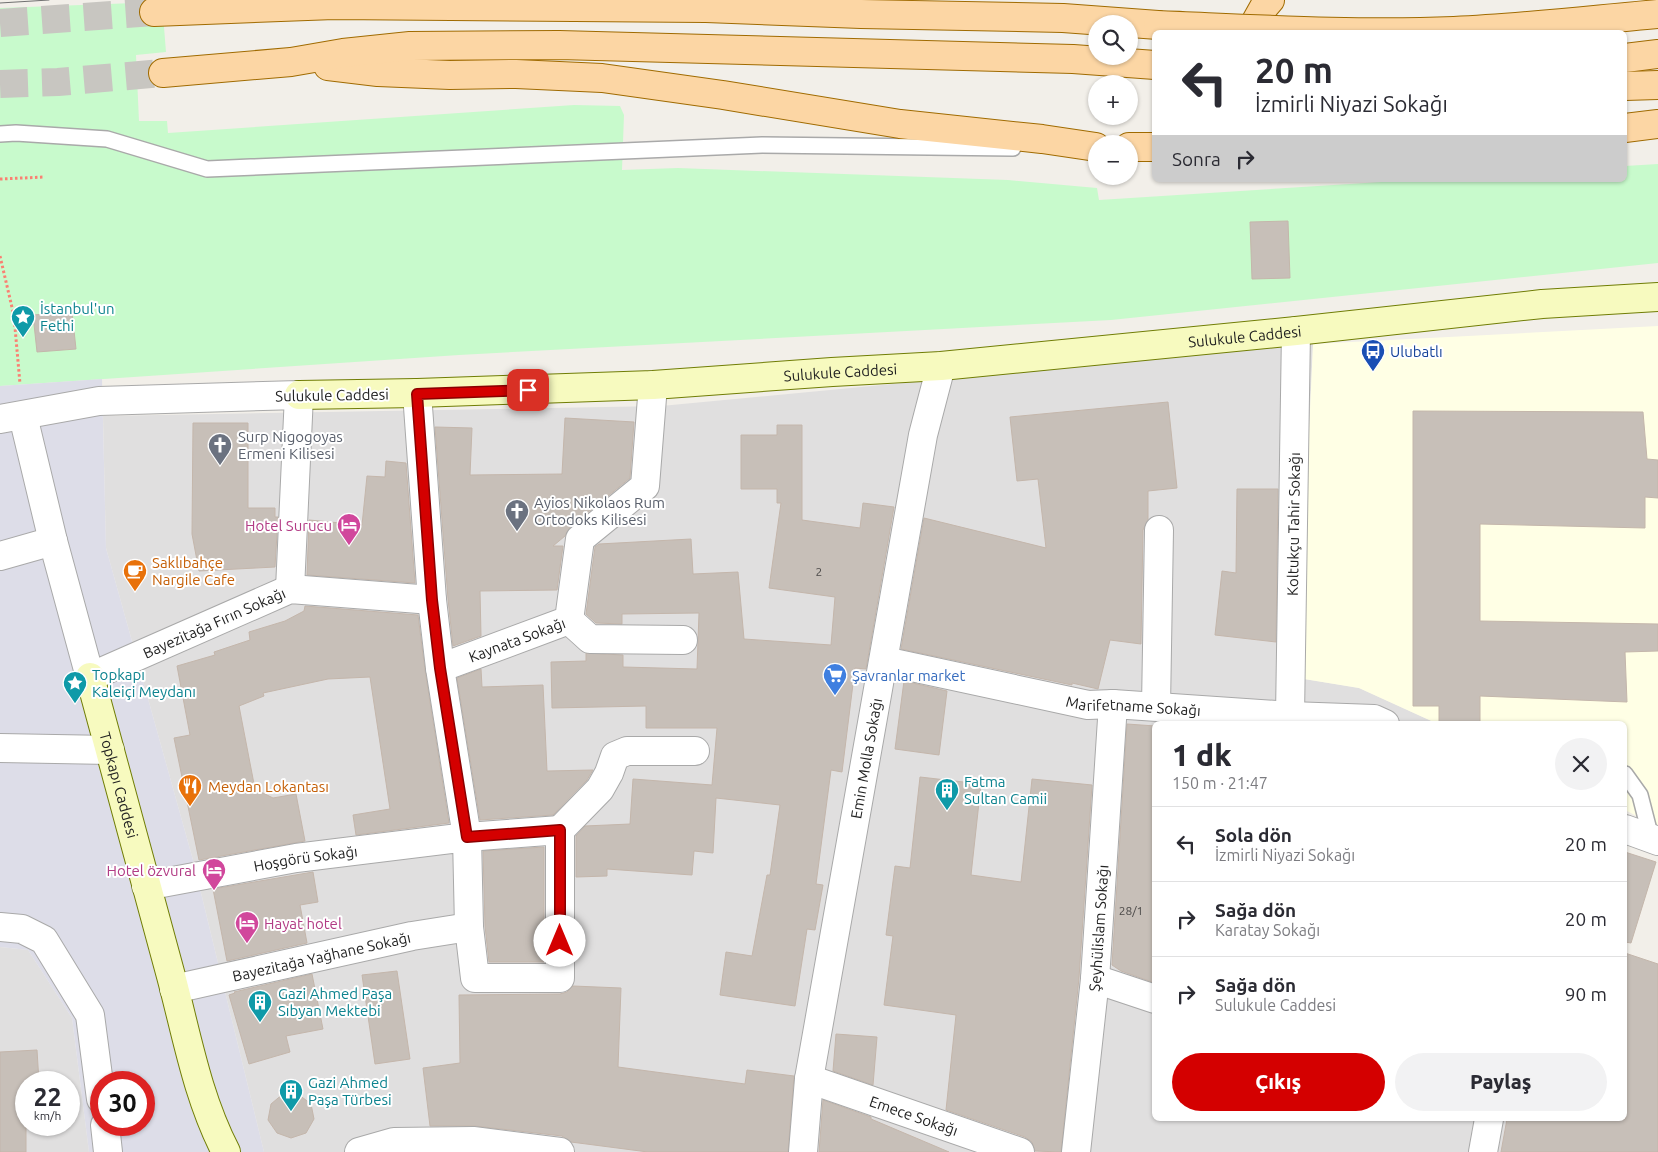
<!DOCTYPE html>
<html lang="tr">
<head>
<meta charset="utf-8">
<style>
	body { margin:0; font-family:Ubuntu,sans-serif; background:#f2f2f3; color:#2b2b33; height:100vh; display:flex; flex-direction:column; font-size:19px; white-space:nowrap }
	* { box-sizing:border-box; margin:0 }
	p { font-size:16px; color:#7c7c81 }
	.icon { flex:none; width:28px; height:28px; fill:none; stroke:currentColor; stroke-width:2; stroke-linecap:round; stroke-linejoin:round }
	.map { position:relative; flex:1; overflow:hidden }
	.sheet { position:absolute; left:1152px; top:721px; width:475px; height:400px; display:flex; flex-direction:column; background:#fff; border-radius:8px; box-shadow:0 1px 4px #0004 }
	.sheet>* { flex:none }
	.guide { position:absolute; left:1152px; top:30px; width:475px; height:152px; border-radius:8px; box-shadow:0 1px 4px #0004; background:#fff; color:#2b2b33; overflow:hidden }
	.fabs { position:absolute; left:1088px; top:15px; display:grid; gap:10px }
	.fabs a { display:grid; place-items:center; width:50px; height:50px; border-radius:50%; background:#fff; box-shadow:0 1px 4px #0004; font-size:25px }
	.speed { position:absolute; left:15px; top:1071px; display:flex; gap:10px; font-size:25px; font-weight:700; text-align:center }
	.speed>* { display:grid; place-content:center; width:65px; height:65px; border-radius:50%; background:#fff; box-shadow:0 1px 4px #0004; line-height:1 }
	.speed small { font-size:12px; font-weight:400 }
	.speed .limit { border:8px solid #d22; background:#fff; color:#111 }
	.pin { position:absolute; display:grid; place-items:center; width:42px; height:42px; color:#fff; margin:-21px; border-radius:10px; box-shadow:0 2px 8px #0006 }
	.me { position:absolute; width:55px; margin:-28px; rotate:0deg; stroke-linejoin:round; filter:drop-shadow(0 0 4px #0008) }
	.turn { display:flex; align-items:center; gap:18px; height:105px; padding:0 20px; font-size:22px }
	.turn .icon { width:65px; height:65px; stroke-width:2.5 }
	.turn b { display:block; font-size:35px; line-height:42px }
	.then { display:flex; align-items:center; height:48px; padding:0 20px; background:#0003; gap:10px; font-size:19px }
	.round { display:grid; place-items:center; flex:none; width:52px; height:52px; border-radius:26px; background:#f2f2f3 }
	.headline { display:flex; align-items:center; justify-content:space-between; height:85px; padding:0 20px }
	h1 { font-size:30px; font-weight:800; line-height:38px }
	.button { display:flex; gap:10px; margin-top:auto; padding:10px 20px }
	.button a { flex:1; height:58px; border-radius:30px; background:#d40000; color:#fff; font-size:20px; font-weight:800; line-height:58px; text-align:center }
	.button a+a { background:#f2f2f3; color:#2b2b33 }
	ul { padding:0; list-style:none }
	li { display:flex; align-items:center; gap:15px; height:75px; padding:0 20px; border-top:1px solid #e1e1e2 }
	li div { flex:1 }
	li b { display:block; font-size:19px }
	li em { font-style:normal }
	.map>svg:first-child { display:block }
	.residential { fill:#e0dfdf; fill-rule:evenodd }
	.education { fill:#ffffe5 }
	.park { fill:#c8facc }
	.plaza { fill:#dddde8; fill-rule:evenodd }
	.building { fill:#c7bfb8; stroke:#c4b6ab }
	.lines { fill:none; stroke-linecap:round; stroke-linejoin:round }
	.primary-tunnel { stroke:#c8c6c1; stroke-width:28; stroke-dasharray:28 14; stroke-linecap:butt }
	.lane-casing { stroke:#a9a9a9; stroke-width:18 }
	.street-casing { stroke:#a9a9a9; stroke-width:30 }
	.secondary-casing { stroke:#707d05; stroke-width:30 }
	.primary-casing { stroke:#a06b00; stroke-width:30 }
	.path { stroke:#fa8072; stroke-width:3; stroke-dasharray:2.5 2.5; stroke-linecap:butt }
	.lane { stroke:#fff; stroke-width:15 }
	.street { stroke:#fff; stroke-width:28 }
	.secondary { stroke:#f7fabf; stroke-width:28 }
	.primary { stroke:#fcd6a4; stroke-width:28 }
	.tram { stroke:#707070; stroke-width:1 }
	.primary-bridge-casing { stroke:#a06b00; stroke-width:30; stroke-linecap:butt }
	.primary-bridge { stroke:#fcd6a4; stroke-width:28 }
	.route-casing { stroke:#8a0000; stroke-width:12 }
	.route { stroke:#d40000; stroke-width:9 }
	.labels { text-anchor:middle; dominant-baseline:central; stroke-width:4; stroke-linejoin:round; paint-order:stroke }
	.number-label { font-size:12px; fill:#4b4948 }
	.culture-label { font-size:15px; fill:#0d838f; stroke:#fff; text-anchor:start }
	.street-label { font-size:15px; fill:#222; stroke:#fff }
	.transit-label { font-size:15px; fill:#164399; stroke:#fff; text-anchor:start }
	.worship-label { font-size:15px; fill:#5b616d; stroke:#fff; text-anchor:start }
	.hotel-label { font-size:15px; fill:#b23c85; stroke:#fff; text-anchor:end }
	.food-label { font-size:15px; fill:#c56008; stroke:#fff; text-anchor:start }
	.shop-label { font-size:15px; fill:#366cbe; stroke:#fff; text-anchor:start }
</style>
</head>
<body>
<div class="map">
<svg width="1658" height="1152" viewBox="0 0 1658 1152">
	<rect width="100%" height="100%" fill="#f2efe9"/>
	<g class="residential">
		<polygon points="1313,344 1298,678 1359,688 1438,724 1155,724 1155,1119 1518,1119 1512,1152 264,1152 193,860 106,548 103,416 661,406"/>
		<path d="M0 947 28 950 72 1018 89 1152H0ZM26 1082H69V1125H26Z"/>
	</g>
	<polygon class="education" points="1658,326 1658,827 1625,810 1625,724 1438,724 1359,688 1298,678 1313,344"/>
	<polygon class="park" points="162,2 166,52 136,55 139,121 167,121 168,133 574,105 620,106 624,115 622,170 678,168 1008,180 1097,188 1099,200 1413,180 1625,180 1625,166 1658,164 1658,263 1111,320 459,355 0,386 0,8"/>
	<path class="plaza" d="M102 379 106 548 193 860 264 1152H89L72 1018 28 950 0 947V386ZM101 1082H144V1125H101Z"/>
	<g class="building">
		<polygon points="1288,221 1290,278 1252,279 1250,222"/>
		<polygon points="72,312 76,349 37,352 33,315"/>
		<polygon points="1168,402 1177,488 1148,491 1148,520 1143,530 1141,644 1110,640 1098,689 1072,683 1072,685 901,649 924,518 1046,548 1038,479 1017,481 1010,417"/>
		<polygon points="1413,411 1643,412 1647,459 1658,460 1658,498 1645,497 1645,528 1480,524 1480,621 1658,624 1658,651 1625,652 1627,702 1480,696 1480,723 1439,722 1439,706 1413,706"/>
		<polygon points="565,418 634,422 630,478 570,527 565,536 553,546 563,546 557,590 480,591 481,636 453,646 448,599 435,427 472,428 470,475 562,474"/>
		<polygon points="193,423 248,423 248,508 275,508 275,517 278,517 275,567 199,571 192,534"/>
		<polygon points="777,425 802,425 802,520 860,528 863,503 894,507 866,669 855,668 842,772 831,770 816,884 823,885 815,930 807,929 795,1006 720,995 726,952 752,956 767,875 770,875 780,805 716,798 713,853 694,851 692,875 607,869 607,876 576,877 576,836 585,826 630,824 633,779 712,785 717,728 646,728 646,706 552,708 551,662 586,661 586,653 623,655 623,667 697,669 699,613 622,614 622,624 596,623 586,614 595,547 599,544 691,539 693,574 738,572 744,639 831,645 835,597 769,588 781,503 777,503 777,489 741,489 741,435 777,435"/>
		<polygon points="386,461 406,463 415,583 307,575 309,520 362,525 367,476 385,477"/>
		<polygon points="1237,489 1278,489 1276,642 1215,635 1222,571 1236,573"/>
		<polygon points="305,606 418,615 425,670 449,823 356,835 353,815 390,809 370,677 328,679 263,693 264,696 239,706 255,789 273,798 296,794 305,841 199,860 174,738 190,735 177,666 215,655 214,652 250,640 249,632 285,621 304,611"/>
		<polygon points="481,669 482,687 543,685 547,771 593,770 587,780 553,815 480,820 457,678"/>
		<polygon points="904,681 947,691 939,755 895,749"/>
		<polygon points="1127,724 1155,726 1155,983 1121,971 1112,965"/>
		<polygon points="920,777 981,784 971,875 1021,882 1032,779 1092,785 1079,978 1061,1152 1035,1151 1032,1142 1025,1137 946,1110 956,1015 884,1005 893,936 886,935 895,866 910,868"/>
		<polygon points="544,847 544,962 489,962 485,926 483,851"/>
		<polygon points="1625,852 1656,862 1631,943 1625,942"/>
		<polygon points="313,872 318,902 300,905 307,943 227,961 213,889"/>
		<polygon points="1625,953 1658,964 1658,1152 1501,1152 1507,1119 1625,1119"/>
		<polygon points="397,971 410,1059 375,1064 362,975"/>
		<polygon points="312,974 323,1029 286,1036 290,1052 249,1064 229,995 235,993 234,992"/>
		<polygon points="573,986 621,988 618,1067 745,1084 747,1070 794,1076 788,1152 648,1152 571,1142 562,1136 475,1126 430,1126 423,1068 460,1063 459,995 560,994 567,992"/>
		<polygon points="836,1034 877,1037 873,1085 833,1071"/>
		<polygon points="37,1050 39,1082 26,1082 26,1152 0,1152 0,1052"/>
		<polygon points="290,1088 311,1104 314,1119 306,1133 291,1138 277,1133 268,1120 271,1104"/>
		<polygon points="823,1100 871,1117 871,1119 949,1152 819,1152"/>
	</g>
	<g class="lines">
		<g class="primary-tunnel">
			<polyline points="0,23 154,12"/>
			<polyline points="0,84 58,82 163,73"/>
		</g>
		<g class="lane-casing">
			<g id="lane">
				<polyline points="0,134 16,133 107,139 207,169 762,145 1013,148"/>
				<polyline points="1625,774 1640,795 1651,838"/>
			</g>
		</g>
		<g class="street-casing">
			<g id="street">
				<path id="s1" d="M23 416 53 541 90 677 290 589 432 600"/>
				<polyline points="0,419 99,401 299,395 290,589"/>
				<polyline points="0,556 53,541"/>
				<polyline points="569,620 590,639 683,640"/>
				<path id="s2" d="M884 661 1088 705 1113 704 1290 716 1374 719 1385 724"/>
				<path id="s3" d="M440 668 569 620 580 539 645 486 653 385"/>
				<polyline points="1156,706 1159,530"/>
				<path id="s4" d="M1290 716 1296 331"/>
				<polyline points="0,748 110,750"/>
				<polyline points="1625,829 1658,841"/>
				<polyline points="560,830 600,789 609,773 615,756 627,751 695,751"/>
				<path id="s5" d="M146 886 296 858 467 837 560 830V978H475L469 927 467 837 440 668 432 600 417 393"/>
				<polyline points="0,927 22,929 44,940 90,1015 101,1099"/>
				<polyline points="1095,979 1155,999"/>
				<path id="s6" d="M174 989 412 936 469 927"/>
				<path id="s7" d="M809 1079 1020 1152"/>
				<polyline points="105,1125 108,1152"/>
				<polyline points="359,1152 394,1142 473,1141 560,1152"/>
				<path id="s8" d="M803 1152 809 1079 923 435 941 366"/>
				<path id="s9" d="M1076 1152 1095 979 1113 704"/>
				<polyline points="1483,1152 1489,1119"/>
			</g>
		</g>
		<g class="secondary-casing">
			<g id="secondary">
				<path id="s10" d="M299 395 417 393 653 385 832 372 941 366 1296 331 1542 304 1658 297"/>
				<path id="s11" d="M90 677C117 776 144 876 171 976 187 1036 197 1096 226 1152"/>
			</g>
		</g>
		<g class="primary-casing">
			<g id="primary">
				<polyline points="154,12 334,5 706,8 861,14 1063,18 1158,25"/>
				<polyline points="1250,32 1264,7 1270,0"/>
				<polyline points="1625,58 1658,54"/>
				<polyline points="328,66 378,72 450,75 516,74 602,78 723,95 900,124 1042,139 1096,147"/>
				<polyline points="163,73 291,62 343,53 410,46 559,45 633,47 1073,59 1155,65"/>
				<polyline points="1625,86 1658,85"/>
				<polyline points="1625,128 1658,124"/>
				<polyline points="1129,147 1155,147"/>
			</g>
		</g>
		<g class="path">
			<polyline points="0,179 45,177"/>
			<polyline points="0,256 14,316 20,384"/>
		</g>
		<use href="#lane" class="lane"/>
		<use href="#street" class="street"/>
		<use href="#secondary" class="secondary"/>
		<use href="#primary" class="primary"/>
		<polyline class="tram" points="0,3 49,0"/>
		<g class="primary-bridge-casing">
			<path id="primary-bridge" d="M1158 25C1257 29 1355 35 1454 31 1522 28 1590 20 1658 14"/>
		</g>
		<use href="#primary-bridge" class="primary-bridge"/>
	</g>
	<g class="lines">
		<g class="route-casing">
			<polyline id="route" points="528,390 417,394 432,600 440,668 467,837 560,830 560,941"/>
		</g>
		<use href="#route" class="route"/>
	</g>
	<defs>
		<g id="sight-pin" transform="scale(1.25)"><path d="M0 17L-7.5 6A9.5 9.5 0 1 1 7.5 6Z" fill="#0f9aa8" stroke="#fff"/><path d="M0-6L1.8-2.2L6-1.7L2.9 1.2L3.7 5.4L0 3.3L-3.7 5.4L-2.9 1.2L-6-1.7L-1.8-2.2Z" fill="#fff"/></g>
		<g id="bus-pin" transform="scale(1.25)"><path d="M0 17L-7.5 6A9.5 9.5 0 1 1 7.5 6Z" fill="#1a4fb4" stroke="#fff"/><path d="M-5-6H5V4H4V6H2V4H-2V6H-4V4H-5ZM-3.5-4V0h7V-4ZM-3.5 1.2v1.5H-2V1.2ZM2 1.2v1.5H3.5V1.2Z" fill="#fff"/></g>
		<g id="church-pin" transform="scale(1.25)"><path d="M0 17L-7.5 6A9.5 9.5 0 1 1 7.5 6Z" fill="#6b7280" stroke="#fff"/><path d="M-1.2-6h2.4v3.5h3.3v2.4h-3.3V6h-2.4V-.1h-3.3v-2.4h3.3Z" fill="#fff"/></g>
		<g id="hotel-pin" transform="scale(1.25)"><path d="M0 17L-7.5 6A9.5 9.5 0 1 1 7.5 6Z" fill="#d1479c" stroke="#fff"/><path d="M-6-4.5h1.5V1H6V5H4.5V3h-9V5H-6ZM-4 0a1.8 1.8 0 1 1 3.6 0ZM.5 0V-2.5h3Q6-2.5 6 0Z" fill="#fff"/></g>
		<g id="cafe-pin" transform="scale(1.25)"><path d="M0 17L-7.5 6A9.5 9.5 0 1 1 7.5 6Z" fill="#e8710a" stroke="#fff"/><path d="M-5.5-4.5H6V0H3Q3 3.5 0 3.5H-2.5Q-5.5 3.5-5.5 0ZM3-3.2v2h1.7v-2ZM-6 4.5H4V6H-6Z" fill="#fff"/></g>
		<g id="supermarket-pin" transform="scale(1.25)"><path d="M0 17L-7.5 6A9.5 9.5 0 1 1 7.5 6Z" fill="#3f7fe0" stroke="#fff"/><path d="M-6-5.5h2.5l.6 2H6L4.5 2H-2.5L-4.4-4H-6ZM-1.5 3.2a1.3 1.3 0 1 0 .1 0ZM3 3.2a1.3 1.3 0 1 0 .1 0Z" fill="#fff"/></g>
		<g id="restaurant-pin" transform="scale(1.25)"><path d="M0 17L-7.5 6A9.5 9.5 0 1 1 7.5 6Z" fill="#e8710a" stroke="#fff"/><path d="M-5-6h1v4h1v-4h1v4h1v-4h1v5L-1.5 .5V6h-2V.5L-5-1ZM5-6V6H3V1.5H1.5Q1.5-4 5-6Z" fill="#fff"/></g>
		<g id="building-pin" transform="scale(1.25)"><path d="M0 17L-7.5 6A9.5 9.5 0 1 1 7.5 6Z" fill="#0f9aa8" stroke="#fff"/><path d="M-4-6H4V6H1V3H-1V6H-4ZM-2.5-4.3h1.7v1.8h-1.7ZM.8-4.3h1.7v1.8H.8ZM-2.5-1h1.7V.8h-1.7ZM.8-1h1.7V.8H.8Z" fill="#fff"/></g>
	</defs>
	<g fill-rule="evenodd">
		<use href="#sight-pin" x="23" y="317"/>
		<use href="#bus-pin" x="1373" y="351"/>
		<use href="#church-pin" x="220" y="445"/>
		<use href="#church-pin" x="517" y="511"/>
		<use href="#hotel-pin" x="349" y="525"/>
		<use href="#cafe-pin" x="135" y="571"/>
		<use href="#supermarket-pin" x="835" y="675"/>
		<use href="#sight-pin" x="75" y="683"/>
		<use href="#restaurant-pin" x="190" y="786"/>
		<use href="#building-pin" x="947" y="790"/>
		<use href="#hotel-pin" x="214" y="870"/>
		<use href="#hotel-pin" x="247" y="923"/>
		<use href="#building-pin" x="260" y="1002"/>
		<use href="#building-pin" x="291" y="1091"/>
	</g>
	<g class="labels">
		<g class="number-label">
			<text x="819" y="571">2</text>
			<text x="1131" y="910">28/1</text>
		</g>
		<g class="culture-label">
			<text x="40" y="308">İstanbul'un<tspan x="40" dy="17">Fethi</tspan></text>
			<text x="92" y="674">Topkapı<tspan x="92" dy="17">Kaleiçi Meydanı</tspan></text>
			<text x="964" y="781">Fatma<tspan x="964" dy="17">Sultan Camii</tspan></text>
			<text x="278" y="993">Gazi Ahmed Paşa<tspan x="278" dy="17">Sıbyan Mektebi</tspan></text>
			<text x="308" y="1082">Gazi Ahmed<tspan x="308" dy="17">Paşa Türbesi</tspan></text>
		</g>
		<g class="street-label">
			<text stroke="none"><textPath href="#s10" startOffset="948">Sulukule Caddesi</textPath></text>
			<text stroke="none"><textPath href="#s10" startOffset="542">Sulukule Caddesi</textPath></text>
			<text transform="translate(332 395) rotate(-1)">Sulukule Caddesi</text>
			<text stroke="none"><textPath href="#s4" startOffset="192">Koltukçu Tahir Sokağı</textPath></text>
			<text stroke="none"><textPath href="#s1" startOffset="405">Bayezitağa Fırın Sokağı</textPath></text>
			<text stroke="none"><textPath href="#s3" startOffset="82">Kaynata Sokağı</textPath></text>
			<text stroke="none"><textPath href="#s2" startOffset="254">Marifetname Sokağı</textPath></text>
			<text stroke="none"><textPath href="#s8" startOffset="399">Emin Molla Sokağı</textPath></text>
			<text stroke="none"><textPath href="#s11" startOffset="112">Topkapı Caddesi</textPath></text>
			<text stroke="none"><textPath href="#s5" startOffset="162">Hoşgörü Sokağı</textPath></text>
			<text stroke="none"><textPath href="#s9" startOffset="225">Şeyhülislam Sokağı</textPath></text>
			<text stroke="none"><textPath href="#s6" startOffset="151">Bayezitağa Yağhane Sokağı</textPath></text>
			<text stroke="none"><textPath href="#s7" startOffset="111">Emece Sokağı</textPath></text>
		</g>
		<g class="transit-label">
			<text x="1390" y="351">Ulubatlı</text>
		</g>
		<g class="worship-label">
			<text x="238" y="436">Surp Nigogoyas<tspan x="238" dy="17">Ermeni Kilisesi</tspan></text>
			<text x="534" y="502">Ayios Nikolaos Rum<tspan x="534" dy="17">Ortodoks Kilisesi</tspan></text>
		</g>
		<g class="hotel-label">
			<text x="332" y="525">Hotel Surucu</text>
			<text x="196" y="870">Hotel özvural</text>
			<text x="264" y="923" text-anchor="start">Hayat hotel</text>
		</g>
		<g class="food-label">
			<text x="152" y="562">Saklıbahçe<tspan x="152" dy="17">Nargile Cafe</tspan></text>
			<text x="208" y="786">Meydan Lokantası</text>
		</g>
		<g class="shop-label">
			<text x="852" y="675">Şavranlar market</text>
		</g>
	</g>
</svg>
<div class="fabs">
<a><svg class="icon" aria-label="search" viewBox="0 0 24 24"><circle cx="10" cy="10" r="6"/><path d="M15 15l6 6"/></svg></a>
<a>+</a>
<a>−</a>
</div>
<div class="speed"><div>22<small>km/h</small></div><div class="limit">30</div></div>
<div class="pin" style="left:528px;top:390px;background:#d93025"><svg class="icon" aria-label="arrive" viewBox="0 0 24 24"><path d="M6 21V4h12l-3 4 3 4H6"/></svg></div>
<svg class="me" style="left:560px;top:941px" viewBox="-20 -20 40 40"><circle r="19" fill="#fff"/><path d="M0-13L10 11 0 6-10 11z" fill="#d40000"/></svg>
<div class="guide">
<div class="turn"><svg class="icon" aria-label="left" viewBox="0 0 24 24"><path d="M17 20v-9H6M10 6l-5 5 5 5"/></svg><div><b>20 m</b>İzmirli Niyazi Sokağı</div></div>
<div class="then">Sonra<svg class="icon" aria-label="right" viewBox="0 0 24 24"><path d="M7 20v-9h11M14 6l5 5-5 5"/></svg></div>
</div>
<section class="sheet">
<div class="headline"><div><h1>1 dk</h1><p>150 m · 21:47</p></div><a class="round"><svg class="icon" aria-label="close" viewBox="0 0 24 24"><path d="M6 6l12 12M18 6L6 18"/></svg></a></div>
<ul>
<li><svg class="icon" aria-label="left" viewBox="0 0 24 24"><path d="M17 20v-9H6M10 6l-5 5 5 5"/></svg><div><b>Sola dön</b><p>İzmirli Niyazi Sokağı</p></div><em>20 m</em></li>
<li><svg class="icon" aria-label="right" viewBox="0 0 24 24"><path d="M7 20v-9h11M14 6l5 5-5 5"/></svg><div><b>Sağa dön</b><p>Karatay Sokağı</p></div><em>20 m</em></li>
<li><svg class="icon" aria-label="right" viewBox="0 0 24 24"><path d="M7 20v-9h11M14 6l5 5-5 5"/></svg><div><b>Sağa dön</b><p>Sulukule Caddesi</p></div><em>90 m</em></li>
</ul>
<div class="button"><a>Çıkış</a><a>Paylaş</a></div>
</section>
</div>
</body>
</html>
